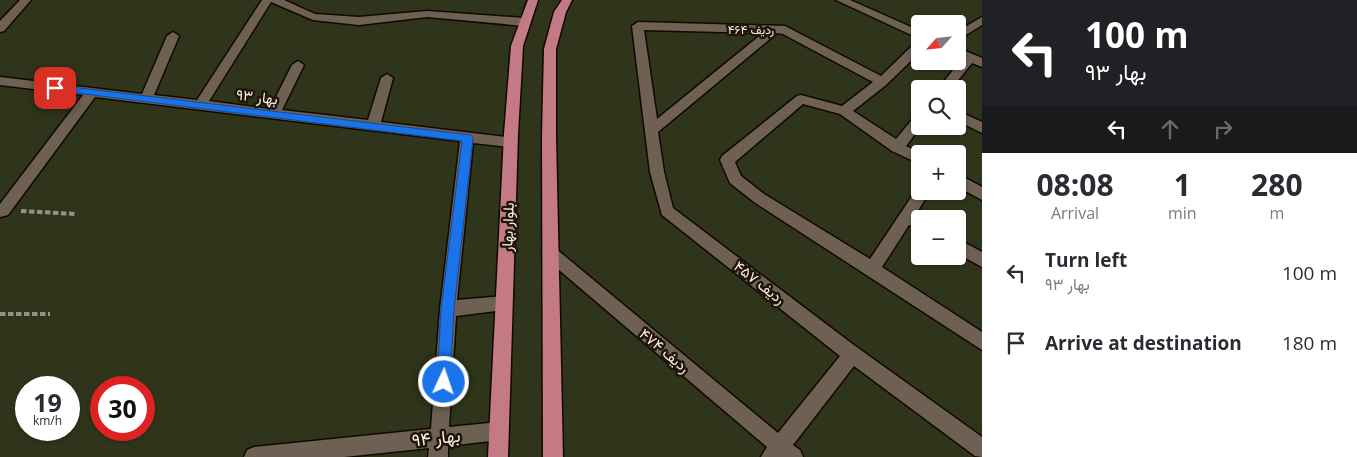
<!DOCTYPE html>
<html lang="en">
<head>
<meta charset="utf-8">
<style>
	body { margin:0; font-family:"Open Sans",Vazirmatn,sans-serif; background:#f7f7f7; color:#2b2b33; height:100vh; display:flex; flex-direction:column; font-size:19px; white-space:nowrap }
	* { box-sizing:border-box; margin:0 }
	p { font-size:16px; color:#7c7c81 }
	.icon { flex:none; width:28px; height:28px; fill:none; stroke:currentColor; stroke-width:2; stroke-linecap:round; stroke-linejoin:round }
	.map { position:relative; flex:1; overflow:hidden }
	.details { display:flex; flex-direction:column; background:#fff; width:375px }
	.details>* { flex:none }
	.top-card { background:#202124; color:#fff; overflow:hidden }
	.needle { width:32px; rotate:243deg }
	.tools { position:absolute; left:911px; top:15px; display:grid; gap:10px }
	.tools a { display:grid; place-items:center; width:55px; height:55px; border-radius:5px; background:#fff; box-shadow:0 1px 4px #0004; font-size:25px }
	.speed { position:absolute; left:15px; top:376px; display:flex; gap:10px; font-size:25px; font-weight:700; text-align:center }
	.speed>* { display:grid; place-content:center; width:65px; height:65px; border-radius:50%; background:#fff; box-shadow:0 1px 4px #0004; line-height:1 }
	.speed small { font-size:12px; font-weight:400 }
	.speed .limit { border:8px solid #d22; background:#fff; color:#111 }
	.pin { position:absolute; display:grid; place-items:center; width:42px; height:42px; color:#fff; margin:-21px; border-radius:10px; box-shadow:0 2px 8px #0006 }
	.me { position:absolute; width:55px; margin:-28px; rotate:3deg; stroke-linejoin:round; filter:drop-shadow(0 0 4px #0008) }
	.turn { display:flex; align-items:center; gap:18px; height:105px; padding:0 20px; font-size:22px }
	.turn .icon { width:65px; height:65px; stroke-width:2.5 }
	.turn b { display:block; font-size:35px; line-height:42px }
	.lanes { display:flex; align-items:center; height:48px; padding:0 20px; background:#0003; justify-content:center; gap:25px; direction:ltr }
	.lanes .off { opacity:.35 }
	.eta { display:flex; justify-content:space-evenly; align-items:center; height:85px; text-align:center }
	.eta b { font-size:30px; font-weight:700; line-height:35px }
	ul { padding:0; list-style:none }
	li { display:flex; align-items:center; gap:15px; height:70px; padding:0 20px }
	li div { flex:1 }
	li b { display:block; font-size:19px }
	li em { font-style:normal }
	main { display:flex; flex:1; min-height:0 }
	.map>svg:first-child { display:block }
	.green { fill:#2f351a; fill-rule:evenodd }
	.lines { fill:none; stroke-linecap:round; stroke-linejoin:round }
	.minor-casing { stroke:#120801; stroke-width:3 }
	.major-casing { stroke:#120801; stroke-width:3 }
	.path { stroke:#998f85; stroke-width:4; stroke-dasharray:5.5 2.5; stroke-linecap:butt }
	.minor { fill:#6e6052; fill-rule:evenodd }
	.major { fill:#c47a84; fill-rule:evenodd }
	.route { fill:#1a73e8; stroke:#114b97 }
	.labels { text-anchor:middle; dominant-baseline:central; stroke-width:5; stroke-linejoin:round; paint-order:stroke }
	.far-street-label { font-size:12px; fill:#f8efe7; stroke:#201509 }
	.street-label { font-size:15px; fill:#f8efe7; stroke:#201509 }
	.near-street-label { font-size:18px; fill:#f8efe7; stroke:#201509 }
</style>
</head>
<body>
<main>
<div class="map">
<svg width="982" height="457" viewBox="0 0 982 457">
	<rect width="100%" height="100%" fill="#2a1f12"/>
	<path class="green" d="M0 0H982V457H0ZM920 24H958V61H920ZM920 89H958V126H920ZM920 154H958V191H920ZM920 219H958V256H920ZM26 388H69V430H26ZM101 388H144V430H101Z"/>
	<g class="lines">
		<g class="minor-casing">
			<g id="minor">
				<polygon points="20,0 31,0 4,31 0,32 0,21"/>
				<polygon points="262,0 284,0 315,14 359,17 427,11 525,18 531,22 525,26 427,17 359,25 313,20 271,2 209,101 270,109 292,65 298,61 304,65 282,110 368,120 381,78 387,74 393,78 381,122 515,138 517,142 515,146 510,147 473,143 457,300 504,296 510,298 512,303 510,308 504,310 456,316 449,427 499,422 506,424 508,431 506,438 499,440 448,446 448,457 428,457 429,448 344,457 244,457 247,450 254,447 431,429 440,309 460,141 95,97 8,215 0,217 0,204 83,95 0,85 0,77 142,94 167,36 173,32 179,36 154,95 197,100"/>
				<polygon points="836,0 850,0 920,31 920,39"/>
				<polygon points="982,17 982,25 958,40 958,31"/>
				<path d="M638 22 785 26 881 76 916 42 920 41V52L886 85 853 111 896 139 915 116 920 114 921 126 906 146 922 154H920V164L892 151 840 114 803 104 735 162 741 176 764 194 870 259 918 187 920 186V191H930L916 214 924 219H920V230L909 225 882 267 982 332V350L754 202 730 183 720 160 722 156 797 96 801 95 842 106 873 82 783 34 777 33 658 132 664 172 673 208 851 343 982 437V457L975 456 854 366 793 445 800 450 803 457H761L767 447 545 258 542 253 545 248 550 246 555 248 778 433 840 356 662 215 650 172 632 26ZM644 30 763 33 657 119Z"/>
				<polygon points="958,48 982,58 982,67 972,63 951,89 938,89 962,59 958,56"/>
				<polygon points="958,111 982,122 982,133 958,121"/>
				<polygon points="958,174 982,187 982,200 958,187"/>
				<polygon points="958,239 982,252 982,267 958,254"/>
			</g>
		</g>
		<g class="major-casing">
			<g id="major">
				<polygon points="528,0 538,0 523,46 518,134 508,457 488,457 504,134 511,46"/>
				<polygon points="562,0 572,0 566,12 556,49 556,136 563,457 543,457 542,136 544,49 554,12"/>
			</g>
		</g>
		<g class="path">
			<polyline points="21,211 76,214"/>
			<polyline points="0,314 50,314"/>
		</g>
		<use href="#minor" class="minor"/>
		<use href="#major" class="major"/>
	</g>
	<polygon class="route" points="55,85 471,135 473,138 454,309 450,382 448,387 444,389 439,387 437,382 441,309 462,141 52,90 51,88"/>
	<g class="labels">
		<g class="far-street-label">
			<text x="751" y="29">ردیف ۴۶۴</text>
		</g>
		<g class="street-label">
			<text transform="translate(257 96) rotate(7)">بهار ۹۳</text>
			<text transform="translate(507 227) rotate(-88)">بلوار بهار</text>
			<text transform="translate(760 282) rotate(38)">ردیف ۴۵۷</text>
			<text transform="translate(665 350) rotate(40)">ردیف ۴۷۴</text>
		</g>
		<g class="near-street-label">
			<text transform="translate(436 437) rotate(-6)">بهار ۹۴</text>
		</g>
	</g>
</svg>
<div class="tools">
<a><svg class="needle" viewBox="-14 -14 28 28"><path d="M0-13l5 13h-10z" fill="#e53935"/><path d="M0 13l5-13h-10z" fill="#7c7c81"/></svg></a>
<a><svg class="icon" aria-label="search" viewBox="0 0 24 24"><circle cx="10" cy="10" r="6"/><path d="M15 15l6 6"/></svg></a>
<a>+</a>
<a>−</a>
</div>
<div class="speed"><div>19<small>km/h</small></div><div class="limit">30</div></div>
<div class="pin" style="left:55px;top:88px;background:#d93025"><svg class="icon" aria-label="arrive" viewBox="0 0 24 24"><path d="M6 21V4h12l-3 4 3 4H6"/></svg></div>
<svg class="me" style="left:444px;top:382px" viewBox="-20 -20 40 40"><circle r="17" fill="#1a73e8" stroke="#fff" stroke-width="3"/><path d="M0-11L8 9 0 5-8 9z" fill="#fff"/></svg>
</div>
<section class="details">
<div class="top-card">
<div class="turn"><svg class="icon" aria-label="left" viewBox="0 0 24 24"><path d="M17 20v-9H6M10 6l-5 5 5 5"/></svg><div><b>100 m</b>بهار ۹۳</div></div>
<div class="lanes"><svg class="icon" aria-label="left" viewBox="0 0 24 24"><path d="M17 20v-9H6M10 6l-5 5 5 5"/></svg><svg class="icon off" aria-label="ahead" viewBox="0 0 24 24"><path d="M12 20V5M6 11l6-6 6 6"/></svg><svg class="icon off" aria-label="right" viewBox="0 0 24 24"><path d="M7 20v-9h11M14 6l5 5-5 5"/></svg></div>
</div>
<div class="eta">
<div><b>08:08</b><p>Arrival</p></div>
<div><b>1</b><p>min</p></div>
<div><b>280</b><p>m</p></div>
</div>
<ul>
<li><svg class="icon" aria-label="left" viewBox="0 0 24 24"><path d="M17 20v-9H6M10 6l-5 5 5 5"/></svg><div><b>Turn left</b><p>بهار ۹۳</p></div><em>100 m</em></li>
<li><svg class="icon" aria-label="arrive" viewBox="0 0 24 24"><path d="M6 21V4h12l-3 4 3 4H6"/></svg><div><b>Arrive at destination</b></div><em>180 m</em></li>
</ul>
</section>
</main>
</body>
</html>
